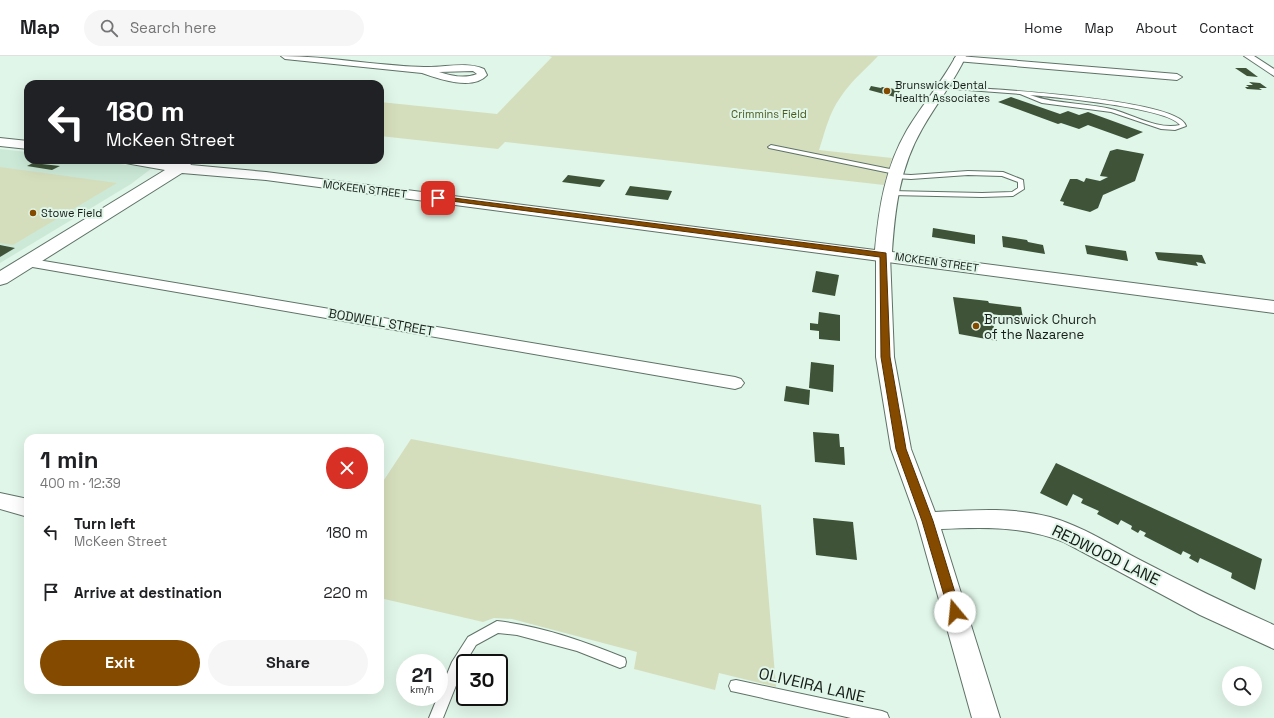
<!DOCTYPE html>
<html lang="en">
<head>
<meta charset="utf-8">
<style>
	body { margin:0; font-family:"Space Grotesk",sans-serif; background:#f6f6f6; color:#202124; height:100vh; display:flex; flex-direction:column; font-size:15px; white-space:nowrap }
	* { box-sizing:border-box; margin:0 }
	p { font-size:13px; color:#757577 }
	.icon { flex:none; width:22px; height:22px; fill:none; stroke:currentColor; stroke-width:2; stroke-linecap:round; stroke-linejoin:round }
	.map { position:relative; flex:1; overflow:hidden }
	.details { position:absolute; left:24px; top:378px; width:360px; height:260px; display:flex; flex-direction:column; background:#fff; border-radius:12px; box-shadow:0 4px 16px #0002 }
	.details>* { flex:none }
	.banner { position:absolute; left:24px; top:24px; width:360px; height:84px; border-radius:12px; box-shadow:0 4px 16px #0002; background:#202124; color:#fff; overflow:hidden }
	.fabs { position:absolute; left:1222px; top:610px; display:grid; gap:8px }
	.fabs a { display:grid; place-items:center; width:40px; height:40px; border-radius:50%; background:#fff; box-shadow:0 4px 16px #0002; font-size:20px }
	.speed { position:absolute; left:396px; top:598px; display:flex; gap:8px; font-size:20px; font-weight:700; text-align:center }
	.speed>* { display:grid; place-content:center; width:52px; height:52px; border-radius:50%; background:#fff; box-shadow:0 4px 16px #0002; line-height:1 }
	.speed small { font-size:10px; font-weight:400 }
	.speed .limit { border:2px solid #111; border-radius:6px; background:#fff; color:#111 }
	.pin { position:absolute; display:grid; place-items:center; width:34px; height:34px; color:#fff; margin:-17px; border-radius:8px; box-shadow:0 2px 6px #0006 }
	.me { position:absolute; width:44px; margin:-22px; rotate:343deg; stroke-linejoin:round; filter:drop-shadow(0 0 3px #0008) }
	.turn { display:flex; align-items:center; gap:14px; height:84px; padding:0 16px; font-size:18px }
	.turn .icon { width:52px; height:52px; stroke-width:2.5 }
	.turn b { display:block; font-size:28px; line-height:34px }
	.round { display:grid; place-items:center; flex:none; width:42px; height:42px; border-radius:21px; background:#f6f6f6 }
	.overview { display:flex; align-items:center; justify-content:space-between; height:68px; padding:0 16px }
	h1 { font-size:24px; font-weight:600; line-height:30px }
	.button { display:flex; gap:8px; margin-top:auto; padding:8px 16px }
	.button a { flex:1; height:46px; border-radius:24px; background:#844a00; color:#fff; font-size:16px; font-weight:600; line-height:46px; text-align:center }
	.button a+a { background:#f6f6f6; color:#202124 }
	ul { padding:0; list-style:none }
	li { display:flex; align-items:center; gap:12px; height:60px; padding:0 16px }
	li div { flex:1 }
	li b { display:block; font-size:15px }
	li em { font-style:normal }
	header { display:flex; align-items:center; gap:24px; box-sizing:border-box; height:56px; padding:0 20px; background:#fff; border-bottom:1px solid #e0e0e0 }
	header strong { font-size:19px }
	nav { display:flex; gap:22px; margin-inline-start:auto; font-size:14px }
	.search { width:280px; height:36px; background:#f6f6f6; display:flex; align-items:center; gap:10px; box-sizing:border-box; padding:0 14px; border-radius:22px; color:#757577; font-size:15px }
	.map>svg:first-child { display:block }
	.built { fill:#cce9d7 }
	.green { fill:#d5debc }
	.building { fill:#3e5338 }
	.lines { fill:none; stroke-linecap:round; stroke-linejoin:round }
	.service-casing { stroke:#5f7267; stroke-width:2 }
	.minor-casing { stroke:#5f7267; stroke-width:2 }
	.tertiary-casing { stroke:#5f7267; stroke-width:2 }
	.service { fill:#fff; fill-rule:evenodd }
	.minor { fill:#fff; fill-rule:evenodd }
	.tertiary { fill:#fff; fill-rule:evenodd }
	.route { fill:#844a00; stroke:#563000 }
	.poi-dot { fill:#844a00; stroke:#e0f6e8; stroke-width:1.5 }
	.labels { text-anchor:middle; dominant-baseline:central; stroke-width:4; stroke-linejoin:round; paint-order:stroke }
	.far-poi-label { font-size:11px; fill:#161d19; stroke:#e0f6e8; text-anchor:start }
	.far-park-label { font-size:11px; fill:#4e5b22; stroke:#e0f6e8 }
	.far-street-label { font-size:11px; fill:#161d19; stroke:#e0f6e8 }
	.poi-label { font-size:13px; fill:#161d19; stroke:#e0f6e8; text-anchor:start }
	.street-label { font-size:13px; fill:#161d19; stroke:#e0f6e8 }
	.near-street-label { font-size:16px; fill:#161d19; stroke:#e0f6e8 }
</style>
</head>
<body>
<header>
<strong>Map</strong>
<div class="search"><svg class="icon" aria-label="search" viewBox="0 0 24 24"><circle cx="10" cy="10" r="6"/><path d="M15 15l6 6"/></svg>Search here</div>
<nav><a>Home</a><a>Map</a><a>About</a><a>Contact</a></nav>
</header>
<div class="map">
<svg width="1274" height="662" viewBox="0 0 1274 662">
	<rect width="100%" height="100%" fill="#e0f6e8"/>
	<polygon class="built" points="0,93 28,96 28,104 88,104 152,112 131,128 0,207"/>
	<g class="green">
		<path d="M549 0H878C865 14 850 26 840 42 829 57 825 76 819 94L892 102 884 129 505 86 498 93 380 80V46L497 58 552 1Z"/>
		<polygon points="0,111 117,127 13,189 0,187"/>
		<polygon points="411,383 761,449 776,631 719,617 715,634 634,613 637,596 512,563 494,562 483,566 380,542 380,430"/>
	</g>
	<g class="building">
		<polygon points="1235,12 1246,12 1258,21 1247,20"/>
		<polygon points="1249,26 1260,27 1267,32 1259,32 1262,34 1247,33 1245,31 1249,31 1246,29 1253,29"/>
		<polygon points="871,30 881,32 882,31 901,34 895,41 869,34"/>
		<polygon points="1011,41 1060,58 1068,55 1079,59 1088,56 1143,76 1127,83 1088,69 1079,73 1061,67 1058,68 998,46"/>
		<polygon points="1117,93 1144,98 1135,125 1103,139 1098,152 1090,156 1063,149 1064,146 1060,145 1070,123 1077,123 1084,126 1086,122 1100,125 1108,121 1100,120 1110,95"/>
		<polygon points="33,107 60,110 52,114 27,110"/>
		<polygon points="568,119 605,124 600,131 562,126"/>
		<polygon points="630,130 672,135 668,144 625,139"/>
		<polygon points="933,172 975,179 975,188 932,181"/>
		<polygon points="1002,180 1027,184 1028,186 1043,189 1045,198 1003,191"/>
		<polygon points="0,189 15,192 0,201"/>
		<polygon points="1085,189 1126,195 1128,205 1087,198"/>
		<polygon points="1155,196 1202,199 1206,208 1196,206 1198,210 1158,204"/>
		<polygon points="816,215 839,219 835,240 812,236"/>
		<polygon points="953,241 988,245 989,247 1021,251 1023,262 991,258 997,285 959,278"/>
		<polygon points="819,256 840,259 840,285 819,283 819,275 810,274 810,267 818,268"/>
		<polygon points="811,306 834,309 833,336 809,332"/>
		<polygon points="786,330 810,334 809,349 784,345"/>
		<polygon points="813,376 839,378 840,391 844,391 845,409 815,406"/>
		<polygon points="1056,407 1262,503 1255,534 1231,522 1232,517 1200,502 1198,507 1189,502 1191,499 1183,495 1181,499 1144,480 1146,477 1140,474 1138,477 1131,473 1132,470 1121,464 1118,469 1097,458 1099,455 1081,447 1083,443 1073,438 1067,450 1040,437"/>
		<polygon points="813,462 853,466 857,504 816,499"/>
	</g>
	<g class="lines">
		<g class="service-casing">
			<g id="service">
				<path d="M943 30C974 32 1180 42 1186 70L1175 74 1161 73 1111 56 1042 47 1020 38 941 32V30ZM1030 39C1055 41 1169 52 1180 69 1159 74 1135 60 1115 54 1087 46 1057 49 1030 39Z"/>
				<polygon points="771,89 895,114 898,116 895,118 769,92 768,91"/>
				<polygon points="968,115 1003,116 1023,124 1024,133 1013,140 982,141 891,139 888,137 891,135 982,137 1012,136 1018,132 1018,126 1002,120 968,119 911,123 894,122 891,120 894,118 911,119"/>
				<path d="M497 565C541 570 583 585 625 602L626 606 625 610 620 612 577 595 517 579 498 577 476 589 465 607 443 662H429L452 606 468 581Z"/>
				<polygon points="736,624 882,655 887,657 889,662 851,662 736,636 731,635 729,630 731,625"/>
			</g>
		</g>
		<g class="minor-casing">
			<g id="minor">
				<path d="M281 0C329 0 376 10 424 11 444 12 466 5 484 13L487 19C473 35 439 23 422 17L285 3ZM473 15 477 18C464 23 452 20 439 16Z"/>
				<polygon points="959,0 1177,18 1182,21 1177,24 956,5 954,3 956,1"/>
				<polygon points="1244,0 1254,0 1274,13 1274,20"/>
				<path d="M883 195 888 196 890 199 894 301 911 393 935 456C973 454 1013 451 1050 461 1082 470 1111 489 1140 504 1184 527 1229 549 1274 569V593L1200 559 1064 486C1024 470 984 471 941 473L1000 662H972L917 465 891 393 876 301V199L878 196Z"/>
				<polygon points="26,202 735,321 741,323 744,327 741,331 735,333 21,209 19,206 21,203"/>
				<polygon points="0,437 28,443 28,461 0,453"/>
			</g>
		</g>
		<g class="tertiary-casing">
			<g id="tertiary">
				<path d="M956 0H966C954 26 936 48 922 73 900 111 895 152 892 196L1274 245V257L266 124 182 117 7 227 0 229V215L165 114 131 108 126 107 124 104C141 104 157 105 174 107 179 107 183 104 189 106L191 109 266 116 875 194C879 151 885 112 907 74 922 49 942 26 956 0Z"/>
				<polygon points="0,82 28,85 28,93 0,90"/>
			</g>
		</g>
		<use href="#service" class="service"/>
		<use href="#minor" class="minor"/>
		<use href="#tertiary" class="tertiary"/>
	</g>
	<polygon class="route" points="438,140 886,197 890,301 906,393 933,465 961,556 959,560 955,561 950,560 949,556 922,465 896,393 881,301 880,201 436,143 436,141"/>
	<g class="poi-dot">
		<circle cx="887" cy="35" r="4"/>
		<circle cx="33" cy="157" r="4"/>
		<circle cx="976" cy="270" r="4"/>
	</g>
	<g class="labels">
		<g class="far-poi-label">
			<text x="895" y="29">Brunswick Dental<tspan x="895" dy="13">Health Associates</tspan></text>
			<text x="41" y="157">Stowe Field</text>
		</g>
		<g class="far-park-label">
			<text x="769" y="58">Crimmins Field</text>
		</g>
		<g class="far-street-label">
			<text transform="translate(365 133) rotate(7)">MCKEEN STREET</text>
			<text transform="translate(937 206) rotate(8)">MCKEEN STREET</text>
		</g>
		<g class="poi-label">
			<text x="984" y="263">Brunswick Church<tspan x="984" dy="15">of the Nazarene</tspan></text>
		</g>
		<g class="street-label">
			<text transform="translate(381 266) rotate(10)">BODWELL STREET</text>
		</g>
		<g class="near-street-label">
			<text transform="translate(1106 499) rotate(26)">REDWOOD LANE</text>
			<text transform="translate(812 629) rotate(13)">OLIVEIRA LANE</text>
		</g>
	</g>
</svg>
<div class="fabs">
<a><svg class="icon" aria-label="search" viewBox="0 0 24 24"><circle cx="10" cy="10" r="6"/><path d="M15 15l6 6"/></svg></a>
</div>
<div class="speed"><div>21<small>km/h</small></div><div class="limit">30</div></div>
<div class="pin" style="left:438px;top:142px;background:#d93025"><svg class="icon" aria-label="arrive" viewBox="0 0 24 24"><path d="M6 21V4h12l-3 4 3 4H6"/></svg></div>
<svg class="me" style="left:955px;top:556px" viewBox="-20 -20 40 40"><circle r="19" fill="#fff"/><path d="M0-13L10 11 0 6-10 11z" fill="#844a00"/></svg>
<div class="banner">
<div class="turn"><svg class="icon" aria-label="left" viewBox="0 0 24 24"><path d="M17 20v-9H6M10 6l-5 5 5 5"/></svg><div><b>180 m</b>McKeen Street</div></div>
</div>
<section class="details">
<div class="overview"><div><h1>1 min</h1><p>400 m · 12:39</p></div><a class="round" style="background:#d93025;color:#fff"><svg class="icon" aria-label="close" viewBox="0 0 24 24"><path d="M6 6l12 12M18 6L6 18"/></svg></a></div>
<ul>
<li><svg class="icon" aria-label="left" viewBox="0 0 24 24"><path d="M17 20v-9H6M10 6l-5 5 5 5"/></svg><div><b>Turn left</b><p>McKeen Street</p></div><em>180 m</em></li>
<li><svg class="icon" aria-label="arrive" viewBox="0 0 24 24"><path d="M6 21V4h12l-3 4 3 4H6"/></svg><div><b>Arrive at destination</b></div><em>220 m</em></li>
</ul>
<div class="button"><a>Exit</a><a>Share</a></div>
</section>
</div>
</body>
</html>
